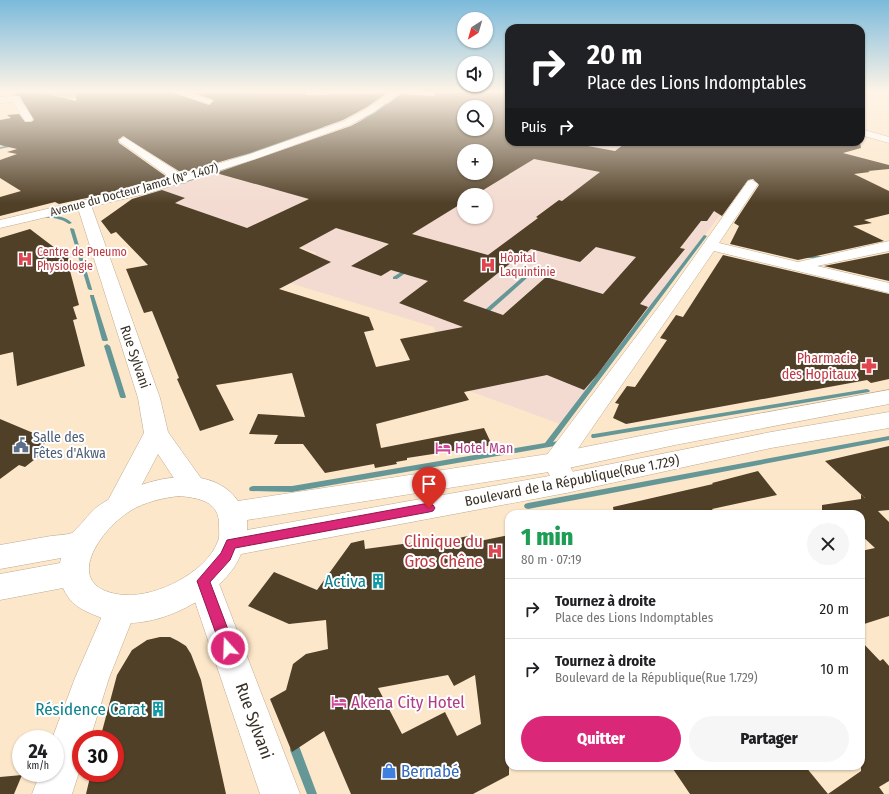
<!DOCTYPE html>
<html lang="fr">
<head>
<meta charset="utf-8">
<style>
	body { margin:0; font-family:"Fira Sans Condensed",sans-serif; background:#f6f6f6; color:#202124; height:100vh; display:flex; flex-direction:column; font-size:15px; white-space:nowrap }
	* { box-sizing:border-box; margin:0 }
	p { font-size:13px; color:#757577 }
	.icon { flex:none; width:22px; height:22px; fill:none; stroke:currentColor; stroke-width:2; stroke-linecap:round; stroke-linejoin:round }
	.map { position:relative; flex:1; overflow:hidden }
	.details { position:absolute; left:505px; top:510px; width:360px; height:260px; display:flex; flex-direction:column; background:#fff; border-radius:12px; box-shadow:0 1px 3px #0004 }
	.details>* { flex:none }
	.banner { position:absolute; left:505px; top:24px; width:360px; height:122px; border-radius:12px; box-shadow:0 1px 3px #0004; background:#202124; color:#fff; overflow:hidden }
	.needle { width:26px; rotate:217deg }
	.tools { position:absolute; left:457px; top:12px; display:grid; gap:8px }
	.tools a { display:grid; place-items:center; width:36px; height:36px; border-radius:50%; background:#fff; box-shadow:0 1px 3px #0004; font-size:20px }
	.speed { position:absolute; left:12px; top:730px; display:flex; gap:8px; font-size:20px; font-weight:700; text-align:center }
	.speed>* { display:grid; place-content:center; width:52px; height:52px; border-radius:50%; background:#fff; box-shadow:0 1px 3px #0004; line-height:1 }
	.speed small { font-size:10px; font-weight:400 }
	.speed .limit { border:6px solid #d22; background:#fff; color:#111 }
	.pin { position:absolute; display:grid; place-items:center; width:34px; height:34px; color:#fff; margin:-41px -17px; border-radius:50% 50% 50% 0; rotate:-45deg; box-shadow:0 0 4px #0007 }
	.pin .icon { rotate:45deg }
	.me { position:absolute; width:44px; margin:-22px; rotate:340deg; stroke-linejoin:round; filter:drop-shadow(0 0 3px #0008) }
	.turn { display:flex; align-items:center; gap:14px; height:84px; padding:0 16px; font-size:18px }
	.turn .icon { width:52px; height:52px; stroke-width:2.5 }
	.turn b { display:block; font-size:28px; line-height:34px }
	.then { display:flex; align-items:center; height:38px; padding:0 16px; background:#0003; gap:8px; font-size:15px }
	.round { display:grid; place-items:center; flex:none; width:42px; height:42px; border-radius:21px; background:#f6f6f6 }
	.head { display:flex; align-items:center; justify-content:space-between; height:68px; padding:0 16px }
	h1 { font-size:24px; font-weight:800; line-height:30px; color:#1e9e55 }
	.action { display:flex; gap:8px; margin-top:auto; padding:8px 16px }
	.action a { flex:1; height:46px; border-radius:24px; background:#db2777; color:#fff; font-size:16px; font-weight:800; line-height:46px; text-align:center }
	.action a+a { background:#f6f6f6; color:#202124 }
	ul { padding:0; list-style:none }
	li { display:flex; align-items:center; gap:12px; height:60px; padding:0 16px; border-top:1px solid #e0e0e0 }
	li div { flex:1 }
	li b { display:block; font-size:15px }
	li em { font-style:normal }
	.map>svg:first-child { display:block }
	.medical { fill:#f3dbd1; fill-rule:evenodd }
	.green { fill:#9bcbaa }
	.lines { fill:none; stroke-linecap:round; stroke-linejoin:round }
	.stream { fill:#659797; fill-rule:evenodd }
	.building { fill:#514028; fill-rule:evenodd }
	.minor-casing { stroke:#bfab90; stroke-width:1 }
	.major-casing { stroke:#bfab90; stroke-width:1 }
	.minor { fill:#fff; fill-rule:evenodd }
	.major { fill:#fff; fill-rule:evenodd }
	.route { fill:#db2777; stroke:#8e194d }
	.labels { text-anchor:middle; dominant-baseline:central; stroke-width:4; stroke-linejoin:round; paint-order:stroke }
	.far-street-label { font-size:12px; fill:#3a3126; stroke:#fff }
	.far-health-label { font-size:12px; fill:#be3a42; stroke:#fff; text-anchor:start }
	.street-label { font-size:14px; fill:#3a3126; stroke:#fff }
	.health-label { font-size:14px; fill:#be3a42; stroke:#fff; text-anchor:end }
	.service-label { font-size:14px; fill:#4e5e75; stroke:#fff; text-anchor:start }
	.hotel-label { font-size:14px; fill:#b23c85; stroke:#fff; text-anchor:start }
	.near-health-label { font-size:17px; fill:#be3a42; stroke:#fff; text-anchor:end }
	.near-culture-label { font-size:17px; fill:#0d838f; stroke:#fff; text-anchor:end }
	.near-hotel-label { font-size:17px; fill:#b23c85; stroke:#fff; text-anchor:start }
	.near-street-label { font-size:17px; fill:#3a3126; stroke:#fff }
	.near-shop-label { font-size:17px; fill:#366cbe; stroke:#fff; text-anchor:start }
</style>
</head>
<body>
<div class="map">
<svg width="889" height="794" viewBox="0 0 889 794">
	<rect width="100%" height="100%" fill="#fde7ca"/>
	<path class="medical" d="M413 92 484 95 509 142H701L726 207 563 425 450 384 434 327 270 277 317 253 146 194 243 163 381 115ZM464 107H486V129H464ZM464 151H486V173H464ZM464 195H486V217H464Z"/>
	<polygon class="green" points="34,92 125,92 96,101 71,98 24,105 21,100 47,96"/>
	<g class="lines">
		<g class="stream">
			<polygon points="325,92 329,92 312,97 310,97"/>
			<polygon points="430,92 443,93 442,94"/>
			<polygon points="386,103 388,104 375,114 356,122 354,121 373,112"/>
			<polygon points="322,126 324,127 235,160 232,159"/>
			<polygon points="14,144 15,146 0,149 0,147"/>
			<polygon points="250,159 253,160 181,184 178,183"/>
			<path d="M41 216C51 215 64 215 72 223L69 224C61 218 51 217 42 218H41Z"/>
			<polygon points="71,228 74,229 92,289 92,290 90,290 88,289 70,229"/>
			<polygon points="704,235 707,236 553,442 564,440 566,440 567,442 566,444 292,492 250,491 249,489 250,487 253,486 292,486 545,443"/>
			<polygon points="799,256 825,256 827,257 825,258 801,258 799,257"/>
			<polygon points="533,268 535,268 537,269 490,311 486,311 486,309"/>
			<polygon points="406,269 410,269 410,270 397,279 393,279 393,277"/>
			<polygon points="90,295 94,295 94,296 108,340 107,341 103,341 102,340 90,296"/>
			<polygon points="107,344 110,346 126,397 125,398 121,398 120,397 104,346"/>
			<polygon points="867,389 869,390 870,391 869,392 594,438 592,438 591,436 592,434 594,434"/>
			<polygon points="889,436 889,440 528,509 525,508 524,506 525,504 528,503"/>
			<polygon points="295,745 299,746 317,794 307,794 290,750 291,746"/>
		</g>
	</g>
	<g class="building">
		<polygon points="23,92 47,94 76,101 77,92 171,92 209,105 214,100 191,92 307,92 306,95 387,93 367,107 343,120 250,153 182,173 123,136 118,140 119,143 167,177 96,196 59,204 55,202 0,216 0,197 21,191 0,178 0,160 17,154 7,152 17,149 0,145 0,120 11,118 7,115 19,114 25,122 31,122 34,120 20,96 11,95"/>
		<path d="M435 92H509V142H566L615 151 627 142H860L861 148 843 153 889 165V169L868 171 870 172 854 174 889 191V214L864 220 872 223 853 226 884 241 798 260 730 244 739 226 734 223 759 185 753 179 748 180 722 216 714 211 707 221H701L680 248 685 249 640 304 648 307 597 375 584 390 547 375 464 392 469 400 376 424 381 448 484 428 492 445 460 452 459 450 407 458V460L396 462 397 464 375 468 374 464 325 473 303 444H274L278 435 249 434 258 414 305 417 292 373 216 385 234 420 200 431 177 379 179 378 152 311 144 313 126 269 148 265 116 232 111 234 101 221 132 199 162 190 185 198 175 203 247 228 309 199 216 173 351 126 375 113 401 94 435 96ZM464 107H486V129H464ZM464 151H486V173H464ZM534 159 600 172 562 201 559 200 536 217 538 218 488 255 412 234 464 202V195H475ZM336 228 389 244 351 266 381 276 391 270 428 281 399 303 463 327 400 339 410 360 376 367 364 332 374 330 369 317 279 289 331 262 299 248ZM596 247 636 257 603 294 546 277 503 315 463 301 522 254H525L531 249 580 262Z"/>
		<polygon points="30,229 76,264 69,267 79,305 73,307 77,319 73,320 85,366 17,386 13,352 0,355 0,238"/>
		<polygon points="889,253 889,281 824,266"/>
		<polygon points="723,255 889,294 889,379 871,383 867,380 626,424 613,418 619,404 615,403 627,386 635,387 667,340 660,338 676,315 683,317"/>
		<polygon points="0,419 50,440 36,450 42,453 38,455 39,456 25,467 19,465 0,479"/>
		<polygon points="889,446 889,510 878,511 889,522 889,616 861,625 861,551 875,548 861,535 861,514 822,514 822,505 861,499 861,494 865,498 825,461"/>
		<polygon points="758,471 777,495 712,509 716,514 614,514 613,507 713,484 712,483"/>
		<path d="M509 535V775L473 794H351L324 731 292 752 270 699 286 690 293 664 306 654 328 649 326 620 289 624 248 606 274 572 317 590 351 543 364 540 365 549 425 541 426 545 468 536 470 543ZM448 675 454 686 475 675 481 724 457 736 445 712 402 734 378 688Z"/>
		<polygon points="160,637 170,637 178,641 186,646 191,654 201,680 226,794 86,794 91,773 115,773 115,739 100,739 117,675 132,650 147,640"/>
		<polygon points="861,641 880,661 883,659 889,666 889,781 879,787 884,794 690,794 671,766 805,766 828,794 861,771"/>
		<polygon points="22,775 14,794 0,794 0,777"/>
	</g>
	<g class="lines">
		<g class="minor-casing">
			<g id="minor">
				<polygon points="172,92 186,92 213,101 209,104"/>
				<polygon points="16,96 19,97 33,119 31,121 25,121 13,102 0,103 0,97"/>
				<polygon points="861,129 889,137 889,143 861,135"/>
				<polygon points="124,137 186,177 188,180 186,183 178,183 120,142 119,140"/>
				<polygon points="752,180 758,184 719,243 798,262 889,241 889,251 817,266 889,283 889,293 714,251 568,463 579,483 575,490 566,493 557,490 543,462 546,456 666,297 748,181"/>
				<polygon points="84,201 89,202 91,205 160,398 168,432 203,481 207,488 203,495 194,498 185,495 158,454 128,511 119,514 110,511 106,504 144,433 138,398 77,205 79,202"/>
				<polygon points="203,568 214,572 218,581 300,794 260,794 188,581 192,572"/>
				<polygon points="120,596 131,600 136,610 109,678 90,739 81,739 81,766 72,794 32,794 40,773 55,773 55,739 52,739 75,678 109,600"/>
			</g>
		</g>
		<g class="major-casing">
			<g id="major">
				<polygon points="391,92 401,92 374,112 350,125 258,158 149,193 0,228 0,220 140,187 250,154 344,121 368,108"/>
				<path d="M889 390V404L675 445 555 471 247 520V530L566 473 771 432 889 412V428L771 448 566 493 241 554C226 592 170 623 129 623 117 623 108 621 97 616 81 610 70 604 63 588L0 600V574L60 563 61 558 0 569V545C17 542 34 539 51 536 58 535 66 535 72 533 76 531 91 511 97 507 131 482 208 457 238 501L555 453 675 429ZM179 496C199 498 220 501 219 526 219 531 220 537 218 541 207 572 157 597 125 595 60 590 96 533 130 511 145 502 162 498 179 496Z"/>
			</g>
		</g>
		<use href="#minor" class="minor"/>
		<use href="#major" class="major"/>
	</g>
	<linearGradient id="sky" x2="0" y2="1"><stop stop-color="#7bbadb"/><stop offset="0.45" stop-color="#fef4e7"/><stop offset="1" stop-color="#fef4e7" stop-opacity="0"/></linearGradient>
	<rect width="889" height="203" fill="url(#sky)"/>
	<polygon class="route" points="429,503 433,505 435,508 433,511 429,512 235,548 230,560 210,582 235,648 233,653 228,655 223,653 197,581 221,553 227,540"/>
	<defs>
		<g id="hospital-bare" transform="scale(1.2)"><path d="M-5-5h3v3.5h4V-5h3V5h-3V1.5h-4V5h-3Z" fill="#e0444e" stroke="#fff" stroke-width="2.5" paint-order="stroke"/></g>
		<g id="pharmacy-bare" transform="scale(1.2)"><path d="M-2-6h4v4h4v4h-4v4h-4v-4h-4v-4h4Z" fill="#e0444e" stroke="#fff" stroke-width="2.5" paint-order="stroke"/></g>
		<g id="civic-bare" transform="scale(1.2)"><path d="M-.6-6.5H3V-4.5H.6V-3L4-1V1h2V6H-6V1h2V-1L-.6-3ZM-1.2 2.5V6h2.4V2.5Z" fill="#5c6f8a" stroke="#fff" stroke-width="2.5" paint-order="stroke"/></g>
		<g id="hotel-bare" transform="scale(1.2)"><path d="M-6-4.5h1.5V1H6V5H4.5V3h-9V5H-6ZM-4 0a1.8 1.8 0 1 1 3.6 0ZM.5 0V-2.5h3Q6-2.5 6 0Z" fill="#d1479c" stroke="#fff" stroke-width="2.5" paint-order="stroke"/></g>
		<g id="building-bare" transform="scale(1.2)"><path d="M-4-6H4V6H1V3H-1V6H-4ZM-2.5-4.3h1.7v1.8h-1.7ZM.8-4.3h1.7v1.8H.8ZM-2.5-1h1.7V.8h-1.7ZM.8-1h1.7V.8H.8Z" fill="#0f9aa8" stroke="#fff" stroke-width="2.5" paint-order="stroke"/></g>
		<g id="shop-bare" transform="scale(1.2)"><path d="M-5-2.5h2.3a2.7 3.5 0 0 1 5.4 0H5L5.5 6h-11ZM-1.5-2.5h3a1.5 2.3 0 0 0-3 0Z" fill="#3f7fe0" stroke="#fff" stroke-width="2.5" paint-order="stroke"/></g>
	</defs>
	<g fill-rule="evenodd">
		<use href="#hospital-bare" x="25" y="259"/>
		<use href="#hospital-bare" x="488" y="265"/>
		<use href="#pharmacy-bare" x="869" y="366"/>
		<use href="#civic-bare" x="21" y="445"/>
		<use href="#hotel-bare" x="443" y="448"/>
		<use href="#hospital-bare" x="495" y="551"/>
		<use href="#building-bare" x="378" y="581"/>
		<use href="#hotel-bare" x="339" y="702"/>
		<use href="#building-bare" x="158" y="709"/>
		<use href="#shop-bare" x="389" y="771"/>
	</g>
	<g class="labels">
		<g class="far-street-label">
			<text transform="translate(134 190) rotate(-15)">Avenue du Docteur Jamot (N° 1.407)</text>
		</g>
		<g class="far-health-label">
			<text x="37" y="252">Centre de Pneumo<tspan x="37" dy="14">Physiologie</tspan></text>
			<text x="500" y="258">Hôpital<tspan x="500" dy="14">Laquintinie</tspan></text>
		</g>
		<g class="street-label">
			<text transform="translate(135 357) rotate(71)">Rue Sylvani</text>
			<text transform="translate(572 481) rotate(-11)">Boulevard de la République(Rue 1.729)</text>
		</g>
		<g class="health-label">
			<text x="857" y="358">Pharmacie<tspan x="857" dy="16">des Hopitaux</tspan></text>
		</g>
		<g class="service-label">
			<text x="33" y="437">Salle des<tspan x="33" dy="16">Fêtes d'Akwa</tspan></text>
		</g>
		<g class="hotel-label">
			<text x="455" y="448">Hotel Man</text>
		</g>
		<g class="near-health-label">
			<text x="483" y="541">Clinique du<tspan x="483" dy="20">Gros Chêne</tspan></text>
		</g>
		<g class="near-culture-label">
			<text x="366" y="581">Activa</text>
			<text x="146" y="709">Résidence Carat</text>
		</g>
		<g class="near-hotel-label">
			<text x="351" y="702">Akena City Hotel</text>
		</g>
		<g class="near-street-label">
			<text transform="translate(254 721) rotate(70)">Rue Sylvani</text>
		</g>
		<g class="near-shop-label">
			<text x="401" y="771">Bernabé</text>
		</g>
	</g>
</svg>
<div class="tools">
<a><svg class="needle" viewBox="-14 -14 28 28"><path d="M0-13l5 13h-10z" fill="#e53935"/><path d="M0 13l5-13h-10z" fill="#757577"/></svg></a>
<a><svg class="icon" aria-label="sound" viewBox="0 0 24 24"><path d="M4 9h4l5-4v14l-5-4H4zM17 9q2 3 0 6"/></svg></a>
<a><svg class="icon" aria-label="search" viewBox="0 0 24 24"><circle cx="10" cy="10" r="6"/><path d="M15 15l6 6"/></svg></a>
<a>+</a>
<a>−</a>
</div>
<div class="speed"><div>24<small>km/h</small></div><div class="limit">30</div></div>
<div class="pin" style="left:429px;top:508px;background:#d93025"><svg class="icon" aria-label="arrive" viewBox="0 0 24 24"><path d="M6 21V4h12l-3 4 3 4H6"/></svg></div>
<svg class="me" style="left:228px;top:648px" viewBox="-20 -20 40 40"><circle r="17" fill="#db2777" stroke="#fff" stroke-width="3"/><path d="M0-11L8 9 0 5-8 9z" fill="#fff"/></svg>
<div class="banner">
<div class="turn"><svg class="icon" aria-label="right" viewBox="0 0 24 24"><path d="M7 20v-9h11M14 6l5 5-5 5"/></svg><div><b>20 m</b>Place des Lions Indomptables</div></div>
<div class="then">Puis<svg class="icon" aria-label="right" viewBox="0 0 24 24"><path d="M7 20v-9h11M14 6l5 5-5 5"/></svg></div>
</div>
<section class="details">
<div class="head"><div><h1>1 min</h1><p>80 m · 07:19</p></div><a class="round"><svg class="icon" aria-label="close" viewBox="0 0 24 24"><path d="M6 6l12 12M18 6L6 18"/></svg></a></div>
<ul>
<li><svg class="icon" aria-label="right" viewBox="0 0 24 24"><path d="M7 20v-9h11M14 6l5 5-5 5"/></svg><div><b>Tournez à droite</b><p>Place des Lions Indomptables</p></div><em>20 m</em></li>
<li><svg class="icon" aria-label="right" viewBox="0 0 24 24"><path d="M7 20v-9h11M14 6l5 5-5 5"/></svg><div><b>Tournez à droite</b><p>Boulevard de la République(Rue 1.729)</p></div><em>10 m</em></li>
</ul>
<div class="action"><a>Quitter</a><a>Partager</a></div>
</section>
</div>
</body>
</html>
